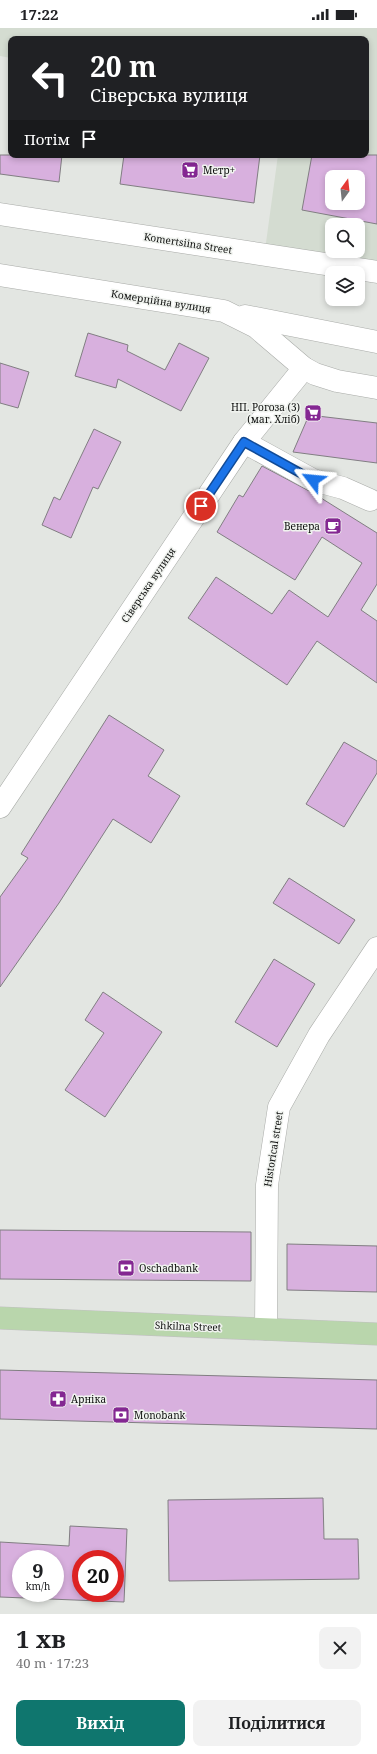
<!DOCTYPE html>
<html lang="uk">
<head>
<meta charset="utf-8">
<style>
	body { margin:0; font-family:"Noto Serif",serif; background:#f2f2f2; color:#202124; height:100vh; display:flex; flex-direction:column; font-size:15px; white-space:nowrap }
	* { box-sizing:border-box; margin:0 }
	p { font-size:13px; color:#757577 }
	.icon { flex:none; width:22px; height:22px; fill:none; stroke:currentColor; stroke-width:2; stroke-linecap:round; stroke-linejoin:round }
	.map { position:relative; height:1586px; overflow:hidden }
	.details { display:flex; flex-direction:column; background:#fff; flex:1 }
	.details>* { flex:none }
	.hud { position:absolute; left:8px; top:8px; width:361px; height:122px; border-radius:8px; box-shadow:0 2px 6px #0003; background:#202124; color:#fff; overflow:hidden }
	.needle { width:26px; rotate:15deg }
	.buttons { position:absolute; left:325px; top:142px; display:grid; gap:8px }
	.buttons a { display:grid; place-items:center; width:40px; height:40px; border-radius:8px; background:#fff; box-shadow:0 2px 6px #0003; font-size:20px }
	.speed { position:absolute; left:12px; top:1522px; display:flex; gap:8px; font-size:20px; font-weight:700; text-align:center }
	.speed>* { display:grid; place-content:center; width:52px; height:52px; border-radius:50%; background:#fff; box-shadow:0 2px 6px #0003; line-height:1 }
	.speed small { font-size:10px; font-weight:400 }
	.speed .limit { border:6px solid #d22; background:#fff; color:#111 }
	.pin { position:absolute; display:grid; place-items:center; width:34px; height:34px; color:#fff; margin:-17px; border:2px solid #fff; border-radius:50%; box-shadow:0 1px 4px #0007 }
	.me { position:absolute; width:44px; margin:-22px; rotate:299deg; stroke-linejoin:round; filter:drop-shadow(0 0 3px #0008) }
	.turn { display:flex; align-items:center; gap:14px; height:84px; padding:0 16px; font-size:18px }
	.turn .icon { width:52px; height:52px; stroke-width:2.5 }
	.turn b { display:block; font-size:28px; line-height:34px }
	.then { display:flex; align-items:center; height:38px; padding:0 16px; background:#0003; gap:8px; font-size:15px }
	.round { display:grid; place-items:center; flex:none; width:42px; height:42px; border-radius:8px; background:#f2f2f2 }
	.overview { display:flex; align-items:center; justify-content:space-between; height:68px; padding:0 16px }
	h1 { font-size:24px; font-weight:700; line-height:30px }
	.action { display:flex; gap:8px; margin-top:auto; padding:8px 16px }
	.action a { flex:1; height:46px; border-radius:8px; background:#0f766e; color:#fff; font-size:16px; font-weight:700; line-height:46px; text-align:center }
	.action a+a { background:#f2f2f2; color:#202124 }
	.status { display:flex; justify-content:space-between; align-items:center; height:28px; padding:0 20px; background:#fff; direction:ltr }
	.status svg { height:11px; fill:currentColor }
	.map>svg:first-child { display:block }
	.built { fill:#d4dcd1; fill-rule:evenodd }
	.building { fill:#d8b0de; stroke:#817e82; fill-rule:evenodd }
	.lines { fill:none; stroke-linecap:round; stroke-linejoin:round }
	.minor-casing { stroke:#a9aba8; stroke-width:23 }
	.major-casing { stroke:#c1c1c1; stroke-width:23 }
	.minor { stroke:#fff; stroke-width:22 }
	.major { stroke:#b9d6ac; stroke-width:22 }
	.route-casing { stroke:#114b97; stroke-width:10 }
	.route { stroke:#1a73e8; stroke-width:7 }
	.labels { text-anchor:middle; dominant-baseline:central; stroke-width:3; stroke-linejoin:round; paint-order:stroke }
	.poi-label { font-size:10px; fill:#0f100f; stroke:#f0f3ef; text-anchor:start }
	.street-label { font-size:10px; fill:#0f100f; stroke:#f0f3ef }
</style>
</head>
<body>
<div class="status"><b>17:22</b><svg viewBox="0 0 49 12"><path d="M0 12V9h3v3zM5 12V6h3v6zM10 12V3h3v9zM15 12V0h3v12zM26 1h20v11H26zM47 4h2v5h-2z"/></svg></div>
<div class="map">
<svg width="377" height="1586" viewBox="0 0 377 1586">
	<rect width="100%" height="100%" fill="#e3e6e2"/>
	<path class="built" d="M0 0H377V234L265 222 278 127H366V11H11V30L0 28ZM332 149H358V175H332ZM332 197H358V223H332Z"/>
	<g class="building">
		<polygon points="0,127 62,127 59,154 0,146"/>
		<polygon points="124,127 260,127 254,175 120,156"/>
		<path d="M312 127H377V196L302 182ZM332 149H358V175H332Z"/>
		<polygon points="88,305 128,317 127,323 165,342 179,315 209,330 181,383 118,351 116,360 75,348"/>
		<polygon points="0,335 29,344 18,380 0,375"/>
		<polygon points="309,387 377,395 377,435 293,424"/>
		<polygon points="94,401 121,414 98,461 93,459 71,510 42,497 54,469 60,472"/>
		<polygon points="262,438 313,465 377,505 377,556 361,582 377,593 377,655 317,613 287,657 188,590 216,549 272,586 289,562 328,589 362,535 322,509 295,552 217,504 239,467 243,469"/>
		<polygon points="109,687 164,722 148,748 180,768 151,815 113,791 59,875 0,959 0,869 28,830 21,826"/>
		<polygon points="344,714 377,733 377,745 344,799 306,776"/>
		<polygon points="289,850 355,892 339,916 273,875"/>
		<polygon points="274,931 315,956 277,1019 235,994"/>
		<polygon points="103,964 162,1004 105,1089 65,1062 104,1005 85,992"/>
		<polygon points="0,1202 251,1204 251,1253 0,1251"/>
		<polygon points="287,1216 377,1218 377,1264 287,1262"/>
		<polygon points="0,1342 377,1352 377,1401 0,1391"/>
		<polygon points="323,1470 324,1511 358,1511 359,1551 169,1553 168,1472"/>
		<path d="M70 1498 127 1501 124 1574 0 1569V1514L69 1518ZM21 1531H55V1565H21ZM81 1531H115V1565H81Z"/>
	</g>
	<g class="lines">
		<g class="minor-casing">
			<g id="minor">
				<polyline points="0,186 377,244"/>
				<polyline points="0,247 224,283 256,299 304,340 315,346 337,353 377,360"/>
				<polyline points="245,288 377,314"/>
				<polyline points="244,414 313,452 343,460 370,472"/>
				<polyline points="0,779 244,414 304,340"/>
				<polyline points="266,1301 267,1157 279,1079 319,1007 377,920"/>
			</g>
		</g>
		<g class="major-casing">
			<polyline id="major" points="0,1290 377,1306"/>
		</g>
		<use href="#minor" class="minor"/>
		<use href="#major" class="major"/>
	</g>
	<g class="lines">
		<g class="route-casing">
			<polyline id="route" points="201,478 244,414 313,452"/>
		</g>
		<use href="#route" class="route"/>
	</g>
	<defs>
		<g id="supermarket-square" transform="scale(0.9)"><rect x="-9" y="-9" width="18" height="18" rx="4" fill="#842792" stroke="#f0f3ef"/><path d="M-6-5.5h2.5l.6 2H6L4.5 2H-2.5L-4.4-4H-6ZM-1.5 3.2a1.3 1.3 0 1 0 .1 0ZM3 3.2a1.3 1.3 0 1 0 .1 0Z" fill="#fff"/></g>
		<g id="cafe-square" transform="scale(0.9)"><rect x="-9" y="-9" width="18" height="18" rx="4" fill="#842792" stroke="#f0f3ef"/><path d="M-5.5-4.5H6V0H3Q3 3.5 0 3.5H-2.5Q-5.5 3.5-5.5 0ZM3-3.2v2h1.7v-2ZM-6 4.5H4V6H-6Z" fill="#fff"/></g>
		<g id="bank-square" transform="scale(0.9)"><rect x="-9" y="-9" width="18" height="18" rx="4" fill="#842792" stroke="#f0f3ef"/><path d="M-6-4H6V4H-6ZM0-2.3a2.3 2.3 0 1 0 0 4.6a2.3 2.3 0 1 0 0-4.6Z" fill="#fff"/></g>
		<g id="pharmacy-square" transform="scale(0.9)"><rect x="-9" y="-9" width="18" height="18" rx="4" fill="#842792" stroke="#f0f3ef"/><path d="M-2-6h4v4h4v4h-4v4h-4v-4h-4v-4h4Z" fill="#fff"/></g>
	</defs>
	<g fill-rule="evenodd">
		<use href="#supermarket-square" x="190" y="142"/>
		<use href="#supermarket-square" x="313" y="385"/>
		<use href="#cafe-square" x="333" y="498"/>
		<use href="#bank-square" x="126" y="1240"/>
		<use href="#pharmacy-square" x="58" y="1371"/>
		<use href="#bank-square" x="121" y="1387"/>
	</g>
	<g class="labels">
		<g class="poi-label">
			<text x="203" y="142">Метр+</text>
			<text x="300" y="379" text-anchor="end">НП. Рогоза (3)<tspan x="300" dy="12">(маг. Хліб)</tspan></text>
			<text x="320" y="498" text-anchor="end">Венера</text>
			<text x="139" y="1240">Oschadbank</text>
			<text x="71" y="1371">Арніка</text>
			<text x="134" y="1387">Monobank</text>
		</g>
		<g class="street-label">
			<text transform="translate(188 215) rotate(9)">Komertsiina Street</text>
			<text transform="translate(161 273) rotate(9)">Комерційна вулиця</text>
			<text transform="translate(148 557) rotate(-56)">Сіверська вулиця</text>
			<text transform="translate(273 1121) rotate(-81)">Historical street</text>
			<text transform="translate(188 1298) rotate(2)">Shkilna Street</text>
		</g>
	</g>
</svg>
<div class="buttons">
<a><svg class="needle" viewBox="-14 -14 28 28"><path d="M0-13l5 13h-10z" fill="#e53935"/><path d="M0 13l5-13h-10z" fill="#757577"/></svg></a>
<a><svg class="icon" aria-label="search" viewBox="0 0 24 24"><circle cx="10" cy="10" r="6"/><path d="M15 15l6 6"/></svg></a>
<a><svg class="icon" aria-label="layers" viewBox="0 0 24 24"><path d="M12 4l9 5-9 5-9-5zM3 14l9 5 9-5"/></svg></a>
</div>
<div class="speed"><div>9<small>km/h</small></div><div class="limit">20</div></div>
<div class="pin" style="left:201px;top:478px;background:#d93025"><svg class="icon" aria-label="arrive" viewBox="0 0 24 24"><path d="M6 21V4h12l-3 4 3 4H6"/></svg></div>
<svg class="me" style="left:313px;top:452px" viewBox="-20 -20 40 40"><path d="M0-17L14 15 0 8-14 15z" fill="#1a73e8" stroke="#fff" stroke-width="4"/></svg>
<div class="hud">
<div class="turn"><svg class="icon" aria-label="left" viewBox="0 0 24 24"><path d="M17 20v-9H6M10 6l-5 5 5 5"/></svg><div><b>20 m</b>Сіверська вулиця</div></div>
<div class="then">Потім<svg class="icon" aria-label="arrive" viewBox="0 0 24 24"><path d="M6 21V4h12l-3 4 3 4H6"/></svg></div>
</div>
</div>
<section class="details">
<div class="overview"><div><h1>1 хв</h1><p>40 m · 17:23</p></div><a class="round"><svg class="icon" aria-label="close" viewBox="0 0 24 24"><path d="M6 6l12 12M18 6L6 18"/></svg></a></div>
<div class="action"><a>Вихід</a><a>Поділитися</a></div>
</section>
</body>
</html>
